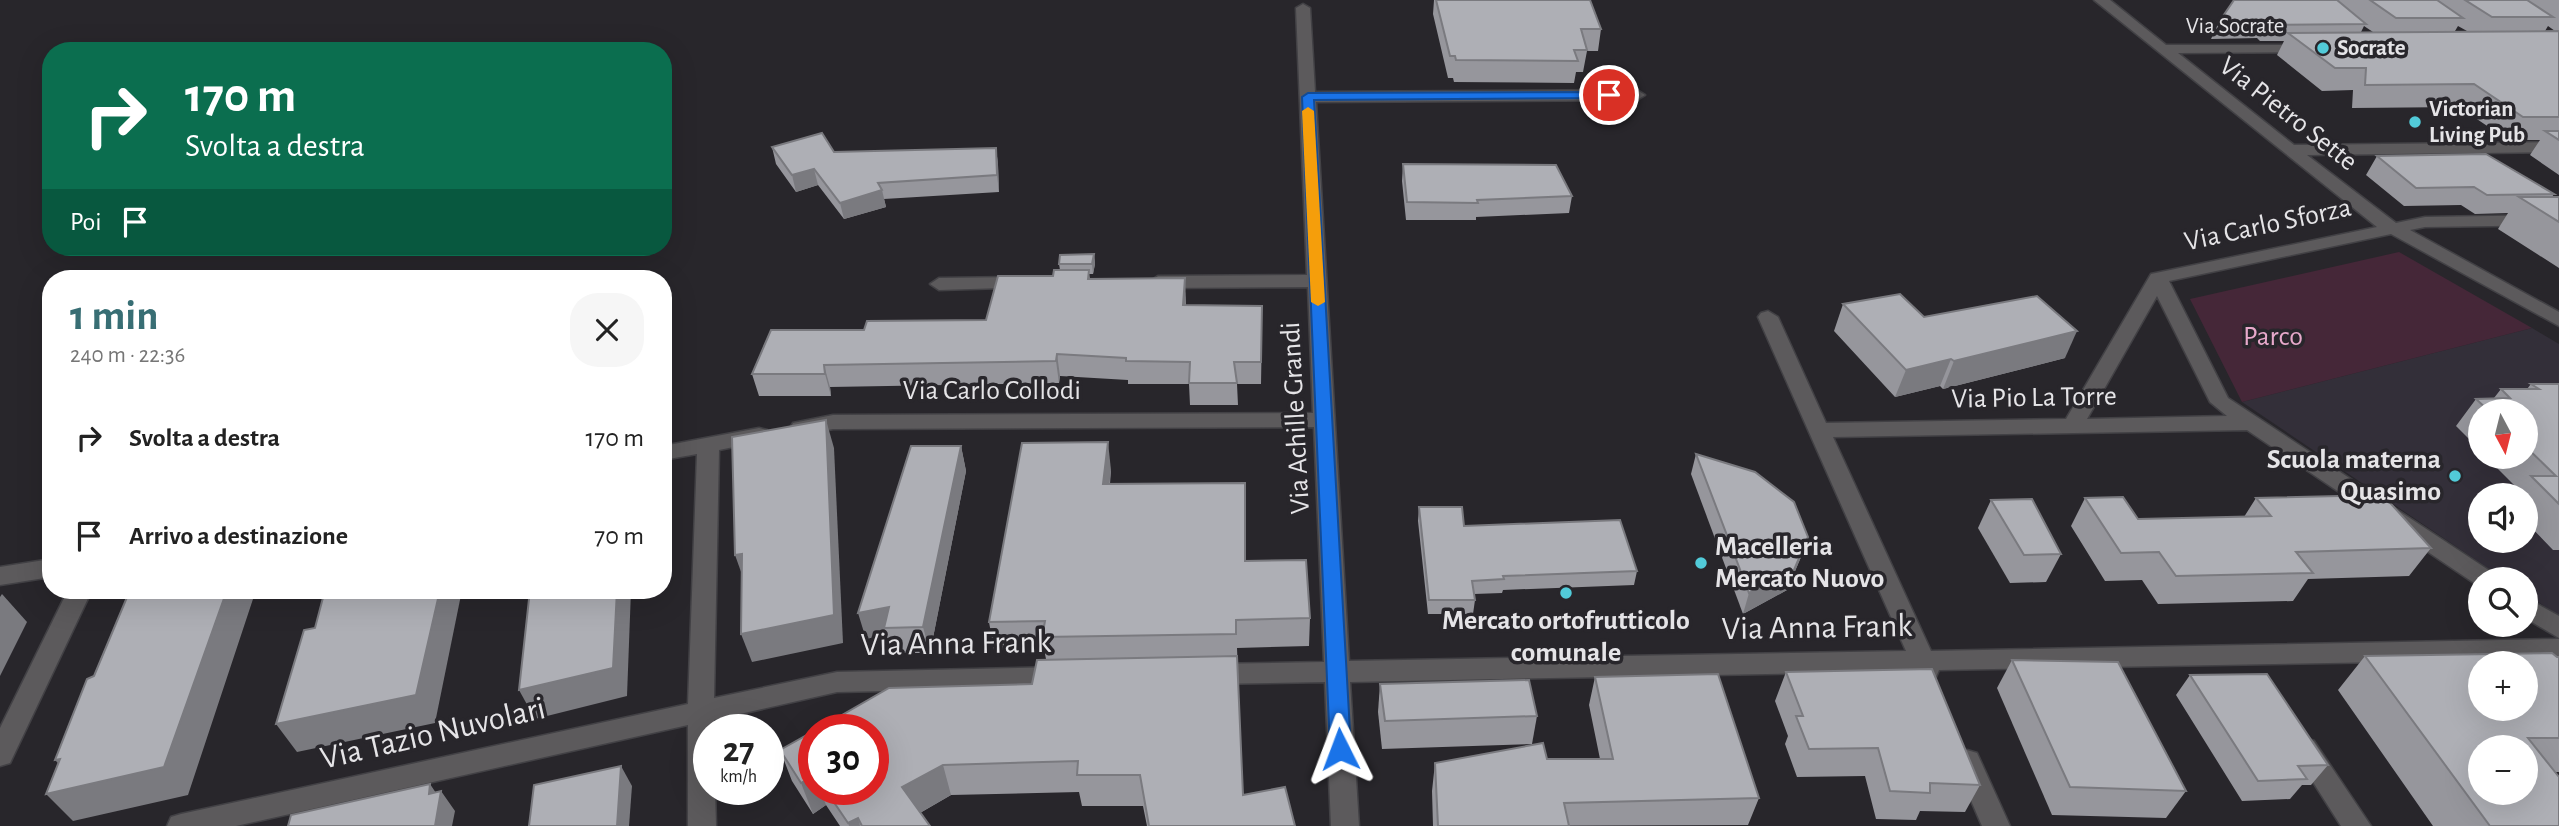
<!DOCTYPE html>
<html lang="it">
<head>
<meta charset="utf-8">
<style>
	body { margin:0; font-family:"Alegreya Sans",sans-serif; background:#f6f6f6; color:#222; height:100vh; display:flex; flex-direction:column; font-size:26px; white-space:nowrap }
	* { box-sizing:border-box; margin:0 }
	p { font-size:23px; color:#767676 }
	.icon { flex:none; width:38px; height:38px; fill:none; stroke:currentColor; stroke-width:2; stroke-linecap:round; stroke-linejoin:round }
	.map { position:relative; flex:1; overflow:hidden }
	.sheet { position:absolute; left:42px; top:270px; width:630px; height:329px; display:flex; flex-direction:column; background:#fff; border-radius:28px; box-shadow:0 7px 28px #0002 }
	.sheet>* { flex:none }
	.guide { position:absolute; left:42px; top:42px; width:630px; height:214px; border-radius:28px; box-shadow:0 7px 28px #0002; background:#0b6e4f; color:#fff; overflow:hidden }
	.needle { width:46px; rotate:173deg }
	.controls { position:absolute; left:2468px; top:399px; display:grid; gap:14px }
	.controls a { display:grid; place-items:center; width:70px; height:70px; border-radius:50%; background:#fff; box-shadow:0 7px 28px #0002; font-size:35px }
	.speed { position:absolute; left:693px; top:714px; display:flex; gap:14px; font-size:35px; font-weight:700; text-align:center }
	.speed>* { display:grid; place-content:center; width:91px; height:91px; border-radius:50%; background:#fff; box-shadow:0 7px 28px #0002; line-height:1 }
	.speed small { font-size:18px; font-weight:400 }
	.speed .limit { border:10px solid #d22; background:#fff; color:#111 }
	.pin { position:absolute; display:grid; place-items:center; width:60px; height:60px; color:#fff; margin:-30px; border:4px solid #fff; border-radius:50%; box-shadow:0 2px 7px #0007 }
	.me { position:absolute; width:77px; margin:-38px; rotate:357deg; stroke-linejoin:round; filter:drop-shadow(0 0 5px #0008) }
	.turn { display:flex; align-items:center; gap:24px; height:147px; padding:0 28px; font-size:32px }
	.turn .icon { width:91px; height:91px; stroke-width:2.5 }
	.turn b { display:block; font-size:49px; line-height:60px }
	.then { display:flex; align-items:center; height:66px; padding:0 28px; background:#0003; gap:14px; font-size:26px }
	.round { display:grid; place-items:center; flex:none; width:74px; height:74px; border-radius:28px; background:#f6f6f6 }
	.head { display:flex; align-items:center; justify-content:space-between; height:119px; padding:0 28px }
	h1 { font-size:42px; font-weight:700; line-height:52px; color:#386e74 }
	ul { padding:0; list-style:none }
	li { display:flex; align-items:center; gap:21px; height:98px; padding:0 28px }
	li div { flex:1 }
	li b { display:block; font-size:26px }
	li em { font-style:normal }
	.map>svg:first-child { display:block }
	.built { fill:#332f39; fill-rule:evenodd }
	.green { fill:#452738 }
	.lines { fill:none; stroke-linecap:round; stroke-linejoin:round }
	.minor-casing { stroke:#424145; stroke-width:3 }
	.minor { fill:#5c5a5c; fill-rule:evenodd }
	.wall { fill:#96969c; fill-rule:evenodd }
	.shaded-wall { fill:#7a7a7f }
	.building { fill:#aeafb5; stroke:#7a7a7f; stroke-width:2; fill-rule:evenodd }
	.route { fill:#1a73e8; stroke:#114b97; stroke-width:2 }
	.slow { fill:#f59e0b }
	.poi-dot { fill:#52cbd9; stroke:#28262b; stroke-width:2.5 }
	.labels { text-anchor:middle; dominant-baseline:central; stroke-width:7; stroke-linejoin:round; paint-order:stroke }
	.far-street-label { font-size:23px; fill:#e5e4e7; stroke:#28262b }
	.far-poi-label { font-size:23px; font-weight:bold; fill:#e5e4e7; stroke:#28262b; text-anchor:start }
	.street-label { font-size:28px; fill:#e5e4e7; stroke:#28262b }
	.park-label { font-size:28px; fill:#e7a9cb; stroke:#28262b }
	.poi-label { font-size:28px; font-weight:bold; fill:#e5e4e7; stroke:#28262b; text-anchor:end }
	.near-street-label { font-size:33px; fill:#e5e4e7; stroke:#28262b }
</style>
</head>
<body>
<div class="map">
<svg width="2559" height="826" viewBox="0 0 2559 826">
	<rect width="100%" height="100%" fill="#28262b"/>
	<path class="built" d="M2532 328 2559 344V616L2525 593V579H2504L2242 402ZM2480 411H2525V457H2480ZM2480 495H2525V541H2480Z"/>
	<polygon class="green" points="2399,252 2532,328 2242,402 2190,299"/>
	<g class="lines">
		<g class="minor-casing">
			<g id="minor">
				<path d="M2094 0H2110L2166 45H2313L2315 48 2313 51 2308 52 2178 53 2294 145 2559 142V152L2307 155 2396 223 2425 217 2559 215V225L2425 227 2410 230 2559 312V326L2391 234 2169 281 2228 398 2493 573 2497 579H2480V586L2477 585 2247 430 1833 437 1931 651 2559 639V659L1939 670 1936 677 1927 680 1918 677 1915 671 1350 682 1359 826H1331L1325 682 1210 684 1201 681 1197 674 1201 667 1210 664 1324 662 1314 427 833 429 801 435 793 433 790 428 793 423 833 415 1313 413 1308 287 1158 288 1149 282 1158 276 1307 275 1296 8 1303 4 1310 8 1315 92 1637 90 1645 95 1637 100 1316 102 1349 661 1906 651 1758 317 1761 313 1768 311 1778 317 1826 423 2066 419 2151 274 2377 227ZM2157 296 2210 402 2227 416 2087 419Z"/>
				<polygon points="1024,277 1031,279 1033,283 1031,287 939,290 930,284 939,278"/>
				<polygon points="759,428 767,430 770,435 767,440 719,450 714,698 837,672 1063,667 1072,670 1076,677 1072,684 1063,687 837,692 714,720 714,730 709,730 709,789 715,789 716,826 688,826 688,725 236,826 167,826 171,817 181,814 688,704 697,454 663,460 663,446"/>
				<polygon points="51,559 51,577 0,585 0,567"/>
				<polygon points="68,590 92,590 10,763 0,766 0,728"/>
				<polygon points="2525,597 2559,616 2559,638 2525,618"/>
				<polygon points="2305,738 2314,741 2371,826 2341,826 2292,749 2296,741"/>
				<polygon points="1967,750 1977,753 2010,826 1982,826 1954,761 1957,753"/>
			</g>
		</g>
		<use href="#minor" class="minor"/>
	</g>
	<g class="wall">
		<polygon points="1434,0 1590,0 1601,29 1598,51 1587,51 1583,72 1576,72 1574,83 1454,82 1453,78 1448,78 1433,14"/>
		<path d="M2234 0H2559V175L2530 155 2540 140H2508L2459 107 2352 108 2353 90 2322 91 2277 55 2284 41H2260L2257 38 2211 39 2219 22ZM2364 26 2373 32H2361ZM2458 26 2467 31H2455ZM2548 26 2555 31H2545Z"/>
		<polygon points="772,147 834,152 996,148 998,165 999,192 884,199 886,207 844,219 818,185 796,192 776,164"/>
		<polygon points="2377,156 2554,194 2552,197 2559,197 2559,268 2498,229 2508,213 2475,214 2461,205 2404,206 2366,175"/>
		<polygon points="1403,164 1572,196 1569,213 1476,217 1476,220 1406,220 1402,181"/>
		<polygon points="1094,254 1095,264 1093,274 1089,274 1090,279 1186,300 1186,305 1262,327 1261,384 1237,384 1238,405 1190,405 1189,384 1128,384 1128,380 1060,376 1059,383 830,387 831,396 759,396 752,374 864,330 986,320 1053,276 1060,270 1059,264"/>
		<polygon points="1843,304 1924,317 2065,358 1943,389 1940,386 1895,397 1834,331"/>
		<polygon points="2531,384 2559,384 2559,550 2553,550 2525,521 2525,495 2515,495 2519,490 2486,457 2525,457 2525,411 2480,411 2480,450 2456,426 2476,399 2494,398 2501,389 2527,389"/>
		<polygon points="961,446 966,471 930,653 891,653 886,634 866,639"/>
		<polygon points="1696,454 1801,557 1787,590 1743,614 1691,474"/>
		<polygon points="1111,470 1110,484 1246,511 1246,561 1310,618 1309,646 1237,648 1243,795 1295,826 1147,826 1143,806 1082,806 1079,792 951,795 920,813 930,826 840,826 826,805 813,814 792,781 780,750 814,789 873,789 1032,684 1046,659 1044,649 994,650 989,622"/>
		<polygon points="2085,498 2138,519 2244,517 2256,498 2431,548 2409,576 2308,579 2293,601 2158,604 2142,580 2105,581 2071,526"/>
		<polygon points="1991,500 2061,554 2046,582 2010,583 1978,528"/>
		<polygon points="1419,507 1464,526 1637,571 1634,585 1503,590 1502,593 1474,594 1475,600 1473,614 1428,614 1418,521"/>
		<polygon points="2365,656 2559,657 2559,772 2555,772 2559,826 2433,826 2338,690"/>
		<polygon points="2012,660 2186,791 2166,818 2052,815 1997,688"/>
		<polygon points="1786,672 1980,785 1965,812 1920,811 1916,820 1876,819 1865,776 1797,777 1785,744 1788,736 1775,701"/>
		<polygon points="2190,675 2328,765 2311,785 2302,785 2290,799 2242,801 2176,695"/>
		<polygon points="1595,677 1759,798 1748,825 1433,826 1432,791 1435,763 1547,759 1600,759 1589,705"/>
		<polygon points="1380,684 1537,716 1532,744 1382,749 1378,712"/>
	</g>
	<g class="shaded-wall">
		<polygon points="996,148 998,165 999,192 997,175"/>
		<polygon points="814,169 818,185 796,192 792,175"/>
		<polygon points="882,190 886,207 844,219 840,203"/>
		<polygon points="1094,254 1095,264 1093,274 1092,264"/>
		<polygon points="1185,278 1186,300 1184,327 1183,305"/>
		<polygon points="2077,331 2065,358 1943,389 1954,361"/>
		<polygon points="1057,354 1060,376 1059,383 1056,361"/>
		<polygon points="1951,359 1940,386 1895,397 1906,370"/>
		<polygon points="824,365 830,387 831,396 825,374"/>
		<polygon points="826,420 834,448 843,643 752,662 741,634"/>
		<polygon points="1108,442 1111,470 1106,512 1103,484"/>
		<polygon points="961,446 966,471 930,653 923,627"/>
		<polygon points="663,467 667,477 666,577 663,577"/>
		<polygon points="1245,483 1246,511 1246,589 1245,561"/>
		<polygon points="1808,537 1801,557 1787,590 1743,614 1749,593"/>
		<polygon points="742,554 745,583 735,555"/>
		<polygon points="227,590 256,590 188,795 73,821 46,794 80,786 55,760 60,759"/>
		<polygon points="440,590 462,590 435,723 297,752 276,724"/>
		<polygon points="617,590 631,590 627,696 535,719 519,690"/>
		<polygon points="2,594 27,622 0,676 0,597"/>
		<polygon points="889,607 884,628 886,634 866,639 858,613"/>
		<polygon points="943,765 951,795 911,818 902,787"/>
		<polygon points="621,766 632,786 629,826 617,826"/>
		<polygon points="814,775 814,789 820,789 826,805 813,814 801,783"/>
		<polygon points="430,784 440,799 441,791 455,811 452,826 435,826 429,794"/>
		<polygon points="858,818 860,826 849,826 848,823"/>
	</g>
	<g class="building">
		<polygon points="1436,0 1590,0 1601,29 1581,29 1587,50 1574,50 1578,61 1456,60 1455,56 1450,56"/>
		<polygon points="2234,0 2337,0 2366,24 2269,25 2265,22 2219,22"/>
		<polygon points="2370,0 2437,0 2463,18 2396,18"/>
		<polygon points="2465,0 2527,0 2553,17 2492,17"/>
		<polygon points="2559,31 2559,117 2523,117 2474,84 2365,85 2366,68 2335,68 2288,33"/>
		<polygon points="2545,131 2559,131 2559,140"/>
		<polygon points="822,133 834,152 996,148 997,175 878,183 882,190 840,203 814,169 792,175 772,147"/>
		<polygon points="2486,154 2554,194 2487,195 2474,187 2416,188 2377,156"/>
		<polygon points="1403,164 1556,165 1572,196 1477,200 1478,203 1407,202"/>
		<polygon points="2519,197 2559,197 2559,222"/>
		<polygon points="1094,254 1092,264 1059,264 1060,255"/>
		<polygon points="1054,270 1089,270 1088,279 1185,278 1183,305 1262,306 1261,362 1234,362 1237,383 1189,383 1190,362 1126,361 1126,358 1057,354 1056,361 824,365 825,374 752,374 771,330 864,330 867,321 986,320 998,276 1053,276"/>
		<polygon points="1900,294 1924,317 2037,296 2077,331 1954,361 1951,359 1906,370 1843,304"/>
		<polygon points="2531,384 2559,384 2559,504 2531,476 2556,476 2525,446 2525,411 2489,411 2476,399 2510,398 2501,389 2539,389"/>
		<polygon points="826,420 834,615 741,634 742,554 735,555 732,437"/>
		<polygon points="1108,442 1103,484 1245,483 1245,561 1306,560 1310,618 1236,620 1236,634 1042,637 1045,621 989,622 1022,443"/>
		<polygon points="911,446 961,446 923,627 884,628 889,607 858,613"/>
		<polygon points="1696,454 1755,472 1794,502 1808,537 1794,570 1749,593"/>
		<polygon points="2383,495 2431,548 2296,552 2313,573 2176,576 2159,552 2121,553 2085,498 2123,497 2138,519 2271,516 2256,498"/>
		<polygon points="2032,499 2061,554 2024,555 1991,500"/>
		<polygon points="1419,507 1462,507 1464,526 1620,520 1637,571 1503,576 1504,579 1472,581 1475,600 1429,600"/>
		<polygon points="130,590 227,590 164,767 46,794 60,759 55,760 87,679 94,676"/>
		<polygon points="325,590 440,590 416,695 276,724 304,630 315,628"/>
		<polygon points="530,590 617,590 613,668 519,690"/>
		<path d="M2552 653 2557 657H2559V738H2528L2559 777V826H2490L2365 656ZM2480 663H2525V709H2480ZM2480 747H2525V793H2480Z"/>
		<polygon points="1237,656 1243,795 1285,787 1295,826 1149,826 1140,775 1077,775 1078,761 943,765 902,787 930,826 862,826 858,818 848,823 825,789 873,789 873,730 816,730 889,688 1032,684 1037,660"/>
		<polygon points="2012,660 2118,662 2186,791 2070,787"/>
		<polygon points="1932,669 1980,785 1930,783 1930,793 1890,791 1878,748 1809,749 1796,716 1803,716 1786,672"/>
		<polygon points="1718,674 1759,798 1564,803 1569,826 1438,826 1435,763 1543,743 1547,759 1613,759 1595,677"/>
		<polygon points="2267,674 2328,765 2298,766 2307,779 2258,781 2190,675"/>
		<polygon points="1529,680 1537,716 1385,721 1380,684"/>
		<polygon points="814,731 814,775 801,783 780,750"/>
		<polygon points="621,766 617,826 529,826 534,785"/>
		<polygon points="430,784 429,794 441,791 435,826 288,826 291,815"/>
	</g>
	<polygon class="route" points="1609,92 1615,95 1613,98 1314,100 1351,749 1348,755 1340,757 1333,755 1330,749 1302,97 1308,93"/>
	<polygon class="slow" points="1308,107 1314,111 1325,302 1318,306 1311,302 1302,111"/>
	<g class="poi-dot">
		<circle cx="2323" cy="48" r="7"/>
		<circle cx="2415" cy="122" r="7"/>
		<circle cx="2455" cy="476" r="7"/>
		<circle cx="1701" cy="563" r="7"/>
		<circle cx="1566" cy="593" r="7"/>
	</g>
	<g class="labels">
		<g class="far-street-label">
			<text x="2235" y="26">Via Socrate</text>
		</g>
		<g class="far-poi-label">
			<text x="2337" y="48">Socrate</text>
			<text x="2429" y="109">Victorian<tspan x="2429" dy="26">Living Pub</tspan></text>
		</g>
		<g class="street-label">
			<text transform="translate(2288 114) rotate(38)">Via Pietro Sette</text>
			<text transform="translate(2268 225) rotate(-12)">Via Carlo Sforza</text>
			<text x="992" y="391">Via Carlo Collodi</text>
			<text transform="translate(2034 398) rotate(-1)">Via Pio La Torre</text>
			<text transform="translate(1296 418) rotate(-93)">Via Achille Grandi</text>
		</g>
		<g class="park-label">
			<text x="2273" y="337">Parco</text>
		</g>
		<g class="poi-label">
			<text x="2441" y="460">Scuola materna<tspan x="2441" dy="32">Quasimo</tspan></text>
			<text x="1715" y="547" text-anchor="start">Macelleria<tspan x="1715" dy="32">Mercato Nuovo</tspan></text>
			<text x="1566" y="621" text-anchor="middle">Mercato ortofrutticolo<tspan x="1566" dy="32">comunale</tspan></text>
		</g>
		<g class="near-street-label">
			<text transform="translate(1817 628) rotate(-1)">Via Anna Frank</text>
			<text transform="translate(956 644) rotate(-1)">Via Anna Frank</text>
			<text transform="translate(433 734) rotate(-13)">Via Tazio Nuvolari</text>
		</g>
	</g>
</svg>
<div class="controls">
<a><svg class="needle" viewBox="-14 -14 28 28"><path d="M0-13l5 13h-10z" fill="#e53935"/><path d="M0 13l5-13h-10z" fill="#767676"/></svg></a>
<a><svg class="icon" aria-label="sound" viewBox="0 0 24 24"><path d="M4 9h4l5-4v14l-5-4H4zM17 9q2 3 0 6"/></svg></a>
<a><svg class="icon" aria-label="search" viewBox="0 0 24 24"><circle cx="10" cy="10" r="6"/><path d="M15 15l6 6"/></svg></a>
<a>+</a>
<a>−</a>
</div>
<div class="speed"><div>27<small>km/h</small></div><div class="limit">30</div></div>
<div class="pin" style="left:1609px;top:95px;background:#d93025"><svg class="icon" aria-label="arrive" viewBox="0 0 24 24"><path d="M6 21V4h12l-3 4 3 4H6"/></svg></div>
<svg class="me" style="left:1340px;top:749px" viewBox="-20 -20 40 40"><path d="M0-17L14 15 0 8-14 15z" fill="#1a73e8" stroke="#fff" stroke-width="4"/></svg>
<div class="guide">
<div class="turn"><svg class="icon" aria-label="right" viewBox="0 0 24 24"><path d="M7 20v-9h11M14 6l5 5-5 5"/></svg><div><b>170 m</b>Svolta a destra</div></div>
<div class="then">Poi<svg class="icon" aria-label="arrive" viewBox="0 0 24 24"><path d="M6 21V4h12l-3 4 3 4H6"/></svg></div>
</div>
<section class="sheet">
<div class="head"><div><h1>1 min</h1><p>240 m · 22:36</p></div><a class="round"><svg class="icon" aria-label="close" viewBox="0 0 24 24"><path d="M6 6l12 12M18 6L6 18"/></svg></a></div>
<ul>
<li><svg class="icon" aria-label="right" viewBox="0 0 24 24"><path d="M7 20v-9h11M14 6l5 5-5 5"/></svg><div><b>Svolta a destra</b></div><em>170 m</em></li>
<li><svg class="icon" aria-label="arrive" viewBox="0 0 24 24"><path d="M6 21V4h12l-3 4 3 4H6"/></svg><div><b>Arrivo a destinazione</b></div><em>70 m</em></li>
</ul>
</section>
</div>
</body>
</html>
